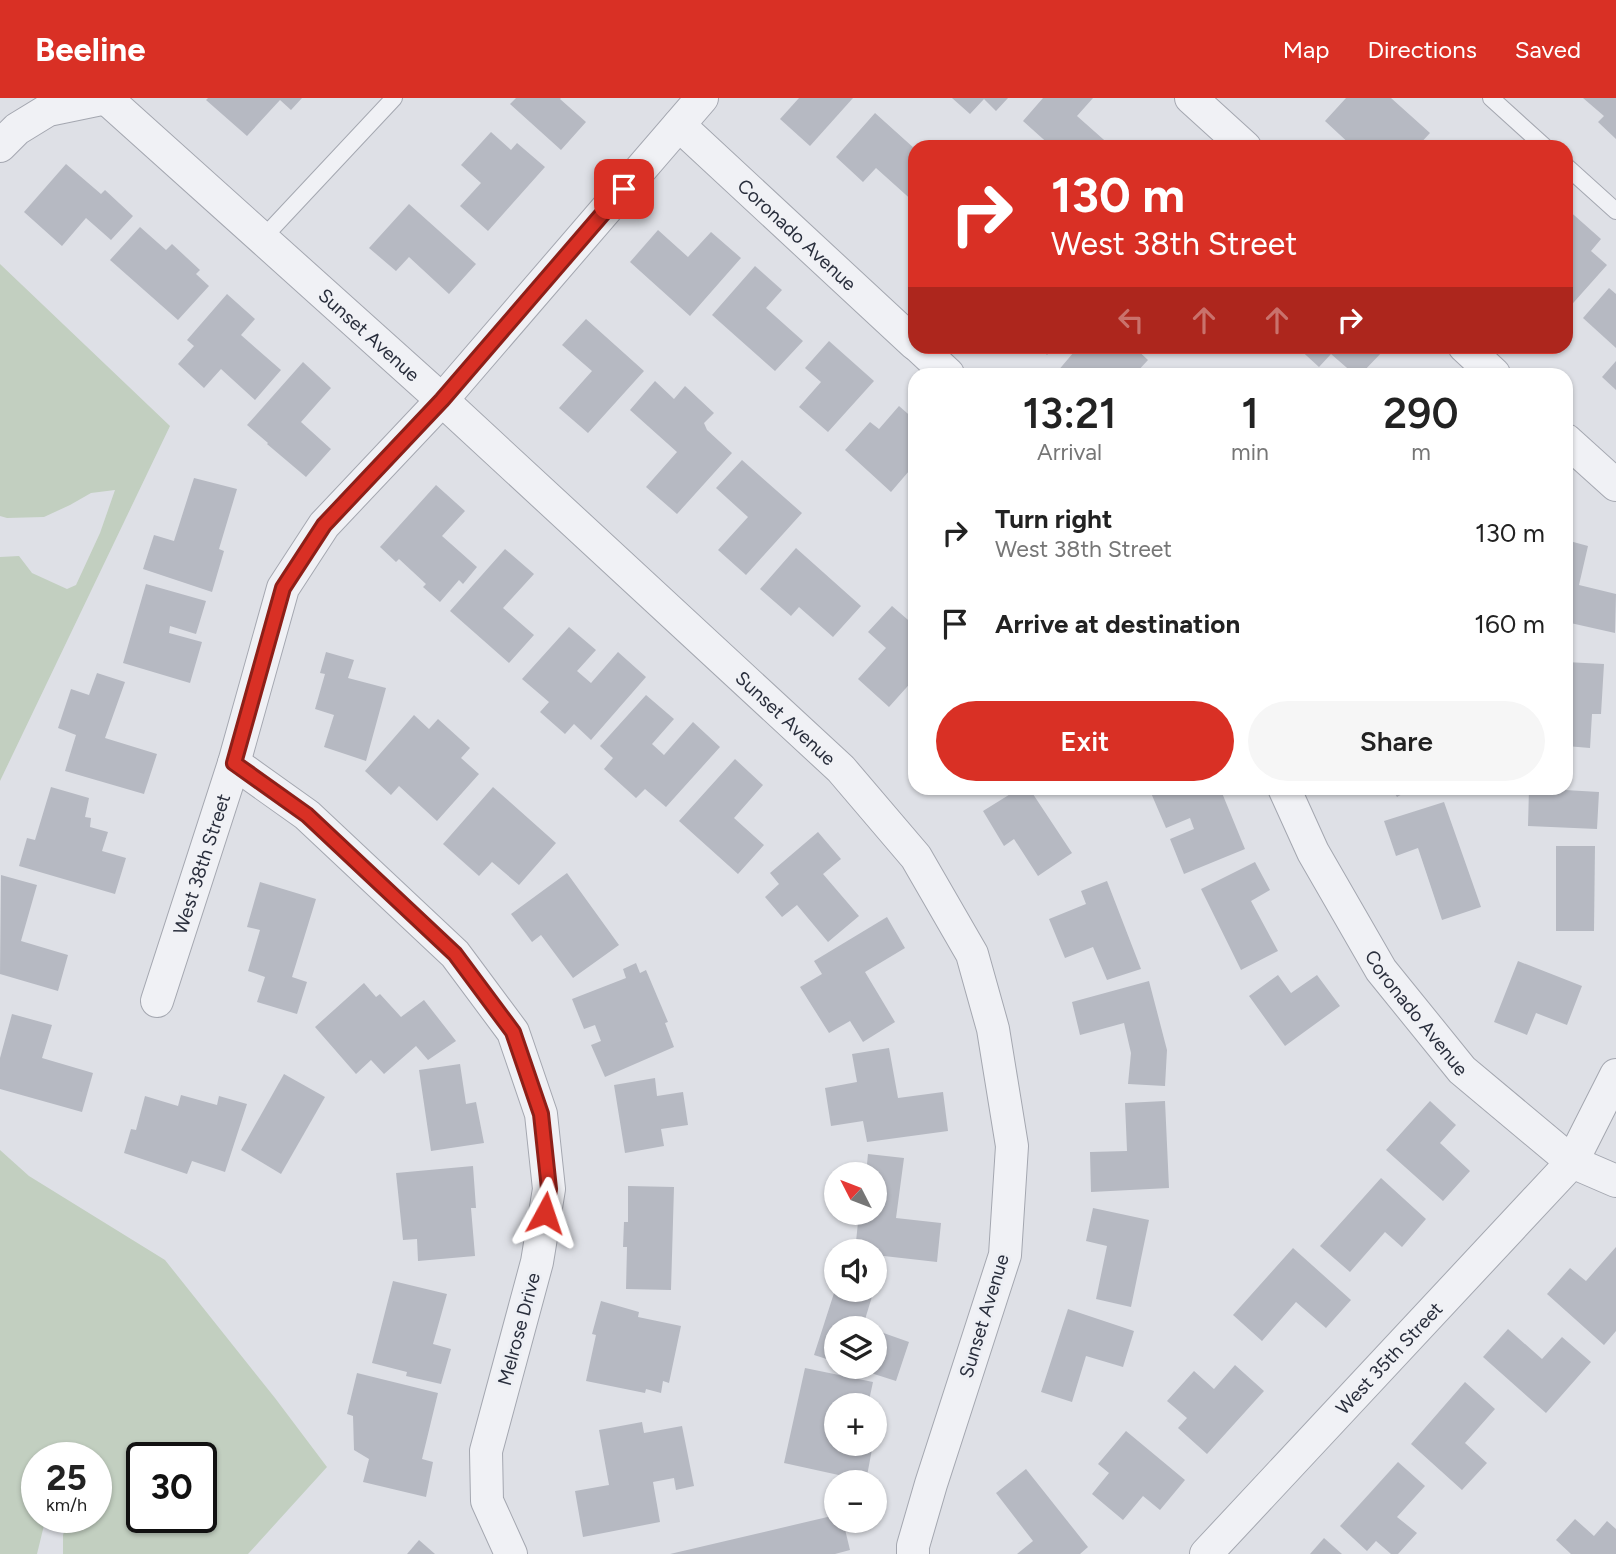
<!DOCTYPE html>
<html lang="en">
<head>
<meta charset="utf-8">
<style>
	body { margin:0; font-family:Figtree,sans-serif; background:#f6f6f6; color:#222; height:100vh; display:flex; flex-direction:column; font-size:26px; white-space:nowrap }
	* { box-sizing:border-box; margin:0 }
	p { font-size:23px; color:#767676 }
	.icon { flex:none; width:38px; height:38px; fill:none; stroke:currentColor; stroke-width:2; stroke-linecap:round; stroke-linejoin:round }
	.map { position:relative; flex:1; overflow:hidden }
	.details { position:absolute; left:908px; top:270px; width:665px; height:427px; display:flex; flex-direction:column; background:#fff; border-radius:21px; box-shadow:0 2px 5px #0004 }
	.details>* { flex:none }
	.hud { position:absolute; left:908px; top:42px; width:665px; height:214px; border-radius:21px; box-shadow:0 2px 5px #0004; background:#d93025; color:#fff; overflow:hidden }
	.needle { width:46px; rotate:312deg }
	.buttons { position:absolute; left:824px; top:1064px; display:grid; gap:14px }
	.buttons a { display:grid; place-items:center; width:63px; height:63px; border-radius:50%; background:#fff; box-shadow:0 2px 5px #0004; font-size:35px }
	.speed { position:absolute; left:21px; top:1344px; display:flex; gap:14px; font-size:35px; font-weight:700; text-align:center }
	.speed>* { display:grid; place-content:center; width:91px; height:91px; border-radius:50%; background:#fff; box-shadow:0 2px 5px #0004; line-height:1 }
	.speed small { font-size:18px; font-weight:400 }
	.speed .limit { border:4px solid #111; border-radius:10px; background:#fff; color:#111 }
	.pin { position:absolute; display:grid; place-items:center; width:60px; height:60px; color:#fff; margin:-30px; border-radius:14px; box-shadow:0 4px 10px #0006 }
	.me { position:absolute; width:77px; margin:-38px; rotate:5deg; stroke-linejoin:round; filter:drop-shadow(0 0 5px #0008) }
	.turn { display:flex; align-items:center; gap:24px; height:147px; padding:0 28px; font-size:32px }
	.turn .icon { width:91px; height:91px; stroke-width:2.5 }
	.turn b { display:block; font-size:49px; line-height:60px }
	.lanes { display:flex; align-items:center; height:66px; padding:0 28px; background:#0003; justify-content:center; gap:35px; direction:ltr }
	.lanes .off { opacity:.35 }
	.eta { display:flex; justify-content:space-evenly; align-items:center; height:119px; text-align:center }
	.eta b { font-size:42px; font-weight:600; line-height:49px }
	.action { display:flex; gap:14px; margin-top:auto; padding:14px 28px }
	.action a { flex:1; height:80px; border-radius:42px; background:#d93025; color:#fff; font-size:28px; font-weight:600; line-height:80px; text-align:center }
	.action a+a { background:#f6f6f6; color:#222 }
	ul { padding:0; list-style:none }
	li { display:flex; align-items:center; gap:21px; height:91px; padding:0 28px }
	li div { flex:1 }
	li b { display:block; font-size:26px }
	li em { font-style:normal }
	header { display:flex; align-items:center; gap:42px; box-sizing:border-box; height:98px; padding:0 35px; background:#d93025; color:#fff }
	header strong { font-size:33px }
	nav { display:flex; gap:38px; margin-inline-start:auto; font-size:24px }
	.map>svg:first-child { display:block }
	.green { fill:#c2cfc0; fill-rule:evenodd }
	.building { fill:#b6b9c2 }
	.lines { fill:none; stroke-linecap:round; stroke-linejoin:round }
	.service-casing { stroke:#a4a7b0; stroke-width:18 }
	.minor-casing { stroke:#a4a7b0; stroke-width:34 }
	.service { stroke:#f0f1f5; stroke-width:16 }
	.minor { stroke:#f0f1f5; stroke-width:32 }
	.route-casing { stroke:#8d1f18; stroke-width:18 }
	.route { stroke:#d93025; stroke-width:12 }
	.labels { text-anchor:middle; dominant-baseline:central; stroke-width:6; stroke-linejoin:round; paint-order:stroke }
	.street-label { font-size:19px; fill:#292e3c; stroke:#edeff4 }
</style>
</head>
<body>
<header>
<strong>Beeline</strong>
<nav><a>Map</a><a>Directions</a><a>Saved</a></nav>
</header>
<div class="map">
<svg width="1616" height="1456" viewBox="0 0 1616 1456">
	<rect width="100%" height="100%" fill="#dee0e6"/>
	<g class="green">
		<polygon points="0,166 170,328 0,683 0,459 19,458 32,475 67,491 76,487 100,435 115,392 91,395 70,407 44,419 7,420 0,418"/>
		<path d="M0 1052 29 1078 165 1162 275 1300 327 1369 248 1456H63V1437L69 1419H96V1360H37V1419H46L37 1456H0ZM142 1360H201V1419H142Z"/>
	</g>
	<g class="building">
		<polygon points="208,0 302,0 291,12 280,2 247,38 206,2"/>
		<polygon points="516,0 561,0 560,1 586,24 561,52 510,6"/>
		<polygon points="799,0 853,0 810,48 780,21"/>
		<polygon points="952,0 1008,0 996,13 984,1 970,16"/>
		<polygon points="1043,0 1093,0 1077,18 1112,49 1052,49 1023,23"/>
		<polygon points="1346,0 1391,0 1430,35 1417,49 1372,49 1365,43 1360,49 1353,49 1325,23"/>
		<polygon points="1583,0 1616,0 1616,41 1598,24 1604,18"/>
		<polygon points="875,15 915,51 915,105 876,70 863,84 836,59"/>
		<polygon points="491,34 511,52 517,45 545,69 488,133 460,108 481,85 461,67"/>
		<polygon points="66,66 101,96 105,92 133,118 111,142 86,120 62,148 24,114"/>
		<polygon points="409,106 476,166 449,196 409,159 396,173 369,150"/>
		<polygon points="1566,110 1601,141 1591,153 1607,167 1566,213"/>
		<polygon points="140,129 166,152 172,146 200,172 196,176 209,188 178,222 110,162"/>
		<polygon points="658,132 688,159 711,134 741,160 690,218 630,164"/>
		<polygon points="755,168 782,192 766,210 803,243 775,273 712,217"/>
		<polygon points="1609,190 1616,196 1616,250 1583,220"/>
		<polygon points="227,196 255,221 241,237 281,272 255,302 221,271 204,290 178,266 194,248 187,242"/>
		<polygon points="586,221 644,273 588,335 559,310 592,273 562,247"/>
		<polygon points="829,243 874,283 828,334 799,309 821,284 805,270"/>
		<polygon points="1038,248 1055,248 1047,257"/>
		<polygon points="1079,248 1133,248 1148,262 1135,276 1109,276 1106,274 1105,276 1060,276 1057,274"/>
		<polygon points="1296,248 1380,248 1384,252 1361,276 1354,276 1331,256 1319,269"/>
		<polygon points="1616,263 1616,292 1602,279"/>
		<polygon points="303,264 331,290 301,324 331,351 306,379 267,346 268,345 247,327"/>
		<polygon points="655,283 674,301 685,288 714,315 704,325 707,332 732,355 677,416 646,389 677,354 630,312"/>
		<polygon points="899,308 915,322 915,366 891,394 845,352 870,324 879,331"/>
		<polygon points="742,362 802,415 746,477 718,452 748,419 716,390"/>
		<polygon points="194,380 237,391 219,451 224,453 212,494 143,471 154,437 174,443"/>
		<polygon points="436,387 465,413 442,438 477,469 463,486 459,482 440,504 423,489 426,486 399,461 396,464 380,449"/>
		<polygon points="1566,442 1588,448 1579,487 1616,496 1615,535 1566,524"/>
		<polygon points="796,450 861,508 833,539 799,509 791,518 760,491"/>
		<polygon points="505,451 534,476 503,510 534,537 509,565 450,513"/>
		<polygon points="146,486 206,503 196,536 170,528 169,535 202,544 190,585 123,565"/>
		<polygon points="892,508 915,528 915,580 889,609 858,581 886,550 868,534"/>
		<polygon points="569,529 596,552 577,573 591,585 618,554 646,579 591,642 574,626 565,636 540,614 549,604 522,581"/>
		<polygon points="326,554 354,562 348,580 386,590 366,663 324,649 334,617 315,611 325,576 320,575"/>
		<polygon points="1566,564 1604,566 1601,616 1592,616 1590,650 1566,648"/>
		<polygon points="97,575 125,584 105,640 157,656 144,696 65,673 76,637 58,630 71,591 89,597"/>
		<polygon points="646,597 674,621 652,646 664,657 693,624 720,649 666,709 645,691 636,700 604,671 613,660 600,648"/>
		<polygon points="414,617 429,631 438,621 470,650 461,660 479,676 437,723 399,688 391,697 365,673"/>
		<polygon points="735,661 763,687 734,720 764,747 738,776 679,723"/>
		<polygon points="51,689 89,700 85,719 91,720 90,729 108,734 102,753 126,760 115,796 19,768 27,740 35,742"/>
		<polygon points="493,689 556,745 519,787 492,764 479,778 443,746"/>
		<polygon points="1020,690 1029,690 1072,755 1038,778 1014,741 1004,748 983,713"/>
		<polygon points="1165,690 1220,690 1245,751 1184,776 1170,741 1194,731 1190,720 1166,730 1151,695"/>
		<polygon points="1391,690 1413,690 1397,699"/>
		<polygon points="1529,690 1565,690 1565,692 1599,694 1597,731 1528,728"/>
		<polygon points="1444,704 1481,809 1442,822 1418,750 1396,758 1384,723"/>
		<polygon points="818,734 841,761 823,776 859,818 828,844 797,807 782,819 765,799 779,786 770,775"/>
		<polygon points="1556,748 1595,748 1594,833 1556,833"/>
		<polygon points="1255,764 1270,792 1251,803 1278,853 1241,872 1201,791"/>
		<polygon points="567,775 619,847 573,880 541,837 532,844 511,816"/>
		<polygon points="1,777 37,787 21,843 68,857 58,893 0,876"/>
		<polygon points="1107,783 1141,871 1107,882 1093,849 1065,860 1049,821 1086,806 1081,793"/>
		<polygon points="260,784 316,801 292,879 307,884 297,916 257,904 265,879 248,873 260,832 247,829"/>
		<polygon points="887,819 905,850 865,874 895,924 863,944 850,923 829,935 800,889 822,876 814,863"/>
		<polygon points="1518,863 1582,888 1567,927 1536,915 1527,937 1494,924"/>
		<polygon points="636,865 640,875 646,872 668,924 665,925 674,949 605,979 591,947 601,943 595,927 584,931 572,901 626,880 623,871"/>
		<polygon points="1278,877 1291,895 1317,877 1340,908 1285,948 1249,898"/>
		<polygon points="1149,883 1167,952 1165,988 1128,986 1131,955 1124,925 1080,937 1072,904"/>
		<polygon points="364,885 376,899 380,896 401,919 424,902 456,943 428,962 416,948 384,976 371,962 356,976 315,929"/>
		<polygon points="12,916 52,927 42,960 93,975 82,1014 0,991 0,960"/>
		<polygon points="889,950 898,1000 943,994 948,1033 867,1044 863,1023 831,1028 825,990 857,984 852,956"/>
		<polygon points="460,966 466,1006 476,1004 484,1045 431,1053 419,972"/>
		<polygon points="284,976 325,999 281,1076 241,1052"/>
		<polygon points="655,980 657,998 683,994 688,1027 661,1031 664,1048 625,1055 614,987"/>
		<polygon points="181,997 217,1007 219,998 247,1006 225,1074 192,1063 187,1076 124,1055 131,1031 136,1032 145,998 178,1008"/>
		<polygon points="1165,1003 1169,1090 1091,1094 1090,1054 1127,1053 1125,1005"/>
		<polygon points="1430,1003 1456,1027 1440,1045 1470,1073 1443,1103 1386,1052"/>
		<polygon points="868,1056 904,1060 896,1120 941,1125 937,1164 875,1157 875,1153 855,1153 859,1115 875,1115 875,1076 866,1076"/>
		<polygon points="473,1068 476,1110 471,1110 475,1158 418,1163 417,1141 403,1142 396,1075"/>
		<polygon points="1381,1080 1426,1121 1402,1149 1385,1134 1350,1174 1320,1148"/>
		<polygon points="628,1088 674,1089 671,1192 626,1191 627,1149 623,1149 624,1124 628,1124"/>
		<polygon points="1093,1110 1149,1122 1131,1209 1096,1201 1107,1148 1086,1143"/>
		<polygon points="1616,1149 1616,1233 1604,1247 1547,1196 1570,1170 1586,1183"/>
		<polygon points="1293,1150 1351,1202 1326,1230 1296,1204 1262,1243 1233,1217"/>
		<polygon points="393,1183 447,1196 433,1246 451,1251 441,1286 406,1278 407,1274 372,1265"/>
		<polygon points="835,1192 874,1192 863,1228 868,1230 836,1230 836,1264 814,1257"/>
		<polygon points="601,1203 639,1214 638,1219 681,1228 669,1285 663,1283 661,1295 646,1291 645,1295 586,1283 596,1237 592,1236"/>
		<polygon points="1068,1211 1134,1233 1123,1269 1086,1258 1072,1304 1041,1294"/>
		<polygon points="1508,1231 1542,1261 1562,1239 1591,1264 1546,1315 1483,1259"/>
		<polygon points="875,1232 909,1244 896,1283 852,1269 875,1269"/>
		<polygon points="1235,1267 1264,1293 1207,1356 1178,1330 1187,1320 1167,1303 1194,1273 1214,1291"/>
		<polygon points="805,1270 873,1284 868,1307 836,1307 836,1319 834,1318 830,1336 836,1338 836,1346 873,1346 866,1383 784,1365"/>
		<polygon points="357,1275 438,1295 422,1361 433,1364 426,1399 363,1384 369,1361 354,1352 353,1318 347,1316"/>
		<polygon points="1465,1284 1495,1311 1465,1345 1487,1365 1462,1392 1411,1346"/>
		<polygon points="642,1324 644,1335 682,1328 694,1388 676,1392 674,1380 653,1384 660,1424 583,1439 575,1393 609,1387 599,1332"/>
		<polygon points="1126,1333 1185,1382 1160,1412 1143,1398 1123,1422 1092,1396 1109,1375 1098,1366"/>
		<polygon points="1398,1364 1425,1388 1397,1419 1417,1435 1398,1456 1391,1456 1376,1443 1367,1453 1340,1428"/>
		<polygon points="1026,1371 1088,1449 1080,1456 1017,1456 1033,1443 996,1395"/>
		<polygon points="836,1417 836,1423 843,1423 850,1452 835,1456 670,1456"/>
		<polygon points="1575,1421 1594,1438 1607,1423 1616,1431 1616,1456 1571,1456 1556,1442"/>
		<polygon points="1324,1440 1342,1456 1310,1456"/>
		<polygon points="419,1442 435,1456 407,1456"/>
	</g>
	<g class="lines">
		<g class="service-casing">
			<g id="service">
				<polyline points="1491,0 1545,49"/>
				<polyline points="1566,68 1616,113"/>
				<polyline points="262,141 394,0"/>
			</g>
		</g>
		<g class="minor-casing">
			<g id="minor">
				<path id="s1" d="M106 0 442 302 841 671 916 759 972 856 993 931 1012 1048 1005 1157 931 1386 913 1448V1456"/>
				<polyline points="1191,0 1245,49"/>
				<path id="s2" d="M679 27 915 246"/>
				<polyline points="0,48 17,31 48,12 106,0"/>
				<polyline points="918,248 948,276"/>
				<polyline points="1464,248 1494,276"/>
				<polyline points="1566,342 1616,387"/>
				<polyline points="234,665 307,717 455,856 513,934 541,1016 549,1091 537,1164 486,1353 487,1403 511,1456"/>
				<path id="s3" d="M1284 690 1313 754 1381 872 1462 972 1572 1064 1616 1083"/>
				<path id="s4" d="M157 903 234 665 283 490 324 427 442 302 702 0"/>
				<path id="s5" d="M1206 1456 1572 1064 1616 977"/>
			</g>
		</g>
		<use href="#service" class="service"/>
		<use href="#minor" class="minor"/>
	</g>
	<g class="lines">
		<g class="route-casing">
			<polyline id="route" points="545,1115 549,1091 541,1016 513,934 455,856 307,717 234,665 283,490 324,427 442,302 624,91"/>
		</g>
		<use href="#route" class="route"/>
	</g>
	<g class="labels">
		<g class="street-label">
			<text stroke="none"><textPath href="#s2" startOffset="161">Coronado Avenue</textPath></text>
			<text stroke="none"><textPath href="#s1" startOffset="354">Sunset Avenue</textPath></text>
			<text stroke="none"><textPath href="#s1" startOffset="920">Sunset Avenue</textPath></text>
			<text stroke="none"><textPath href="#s4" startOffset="144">West 38th Street</textPath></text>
			<text stroke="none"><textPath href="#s3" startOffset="262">Coronado Avenue</textPath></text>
			<text transform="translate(984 1218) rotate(-73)">Sunset Avenue</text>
			<text transform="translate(519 1231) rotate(-75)">Melrose Drive</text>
			<text stroke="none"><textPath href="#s5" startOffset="268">West 35th Street</textPath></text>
		</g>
	</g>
</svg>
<div class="buttons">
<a><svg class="needle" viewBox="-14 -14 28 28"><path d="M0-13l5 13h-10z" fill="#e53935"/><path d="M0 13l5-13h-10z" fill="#767676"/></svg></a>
<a><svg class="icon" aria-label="sound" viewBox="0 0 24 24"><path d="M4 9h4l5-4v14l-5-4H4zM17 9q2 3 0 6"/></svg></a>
<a><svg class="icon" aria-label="layers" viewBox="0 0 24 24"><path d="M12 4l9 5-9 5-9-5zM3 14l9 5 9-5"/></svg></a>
<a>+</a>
<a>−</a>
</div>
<div class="speed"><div>25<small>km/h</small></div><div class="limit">30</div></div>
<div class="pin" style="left:624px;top:91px;background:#d93025"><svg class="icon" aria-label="arrive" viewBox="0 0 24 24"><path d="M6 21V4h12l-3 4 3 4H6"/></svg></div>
<svg class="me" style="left:545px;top:1115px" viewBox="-20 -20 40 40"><path d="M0-17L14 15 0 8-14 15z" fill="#d93025" stroke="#fff" stroke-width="4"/></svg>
<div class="hud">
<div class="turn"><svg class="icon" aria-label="right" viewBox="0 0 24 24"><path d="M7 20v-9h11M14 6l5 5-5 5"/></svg><div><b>130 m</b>West 38th Street</div></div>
<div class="lanes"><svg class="icon off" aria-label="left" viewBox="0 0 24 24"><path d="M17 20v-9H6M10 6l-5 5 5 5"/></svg><svg class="icon off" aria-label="ahead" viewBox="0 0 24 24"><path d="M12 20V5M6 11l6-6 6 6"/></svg><svg class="icon off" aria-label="ahead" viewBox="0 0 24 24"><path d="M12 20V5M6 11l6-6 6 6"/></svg><svg class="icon" aria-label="right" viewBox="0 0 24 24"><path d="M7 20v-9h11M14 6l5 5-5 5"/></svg></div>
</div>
<section class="details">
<div class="eta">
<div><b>13:21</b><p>Arrival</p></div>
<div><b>1</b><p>min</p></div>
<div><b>290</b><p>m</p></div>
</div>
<ul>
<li><svg class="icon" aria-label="right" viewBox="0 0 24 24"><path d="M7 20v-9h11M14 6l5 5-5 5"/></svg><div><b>Turn right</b><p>West 38th Street</p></div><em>130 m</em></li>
<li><svg class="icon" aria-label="arrive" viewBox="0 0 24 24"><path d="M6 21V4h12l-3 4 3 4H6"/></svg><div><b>Arrive at destination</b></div><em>160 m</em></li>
</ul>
<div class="action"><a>Exit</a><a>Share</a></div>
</section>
</div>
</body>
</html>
